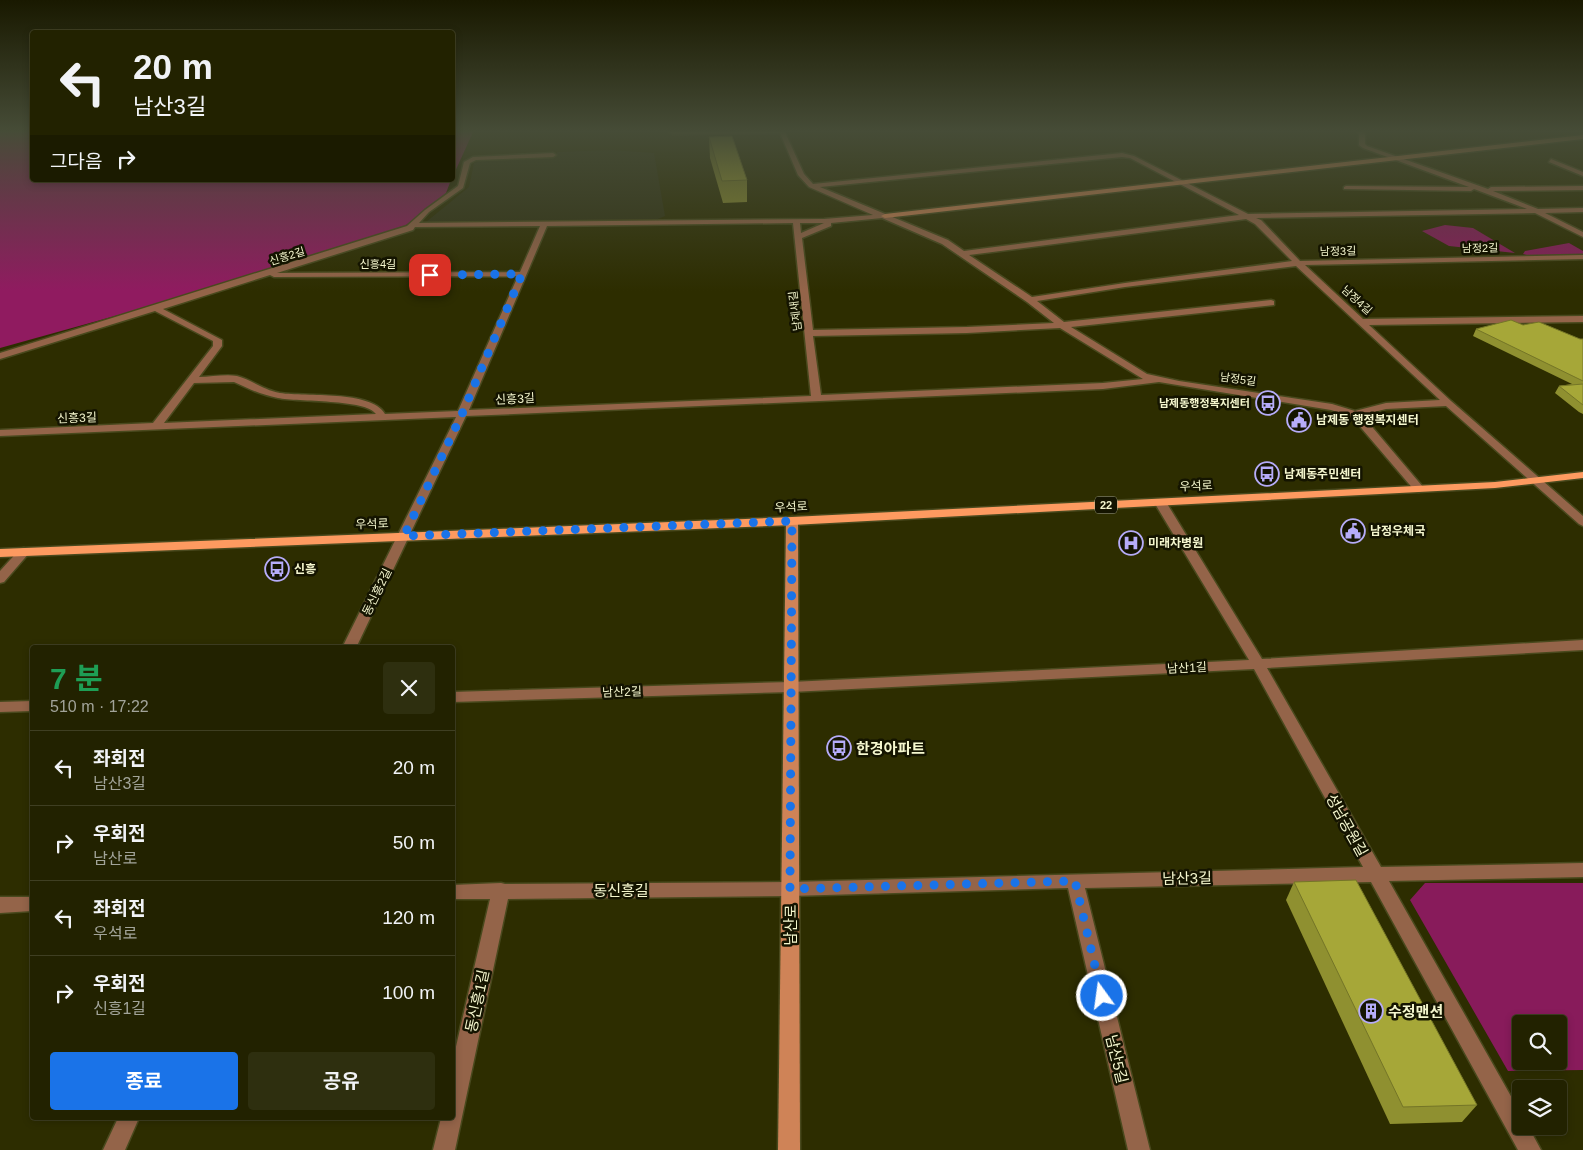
<!DOCTYPE html>
<html lang="ko">
<head>
<meta charset="utf-8">
<style>
	body { margin:0; font-family:Arial,"Noto Sans KR",sans-serif; background:#2e2f0f; color:#f1f3f6; height:100vh; display:flex; flex-direction:column; font-size:19px; white-space:nowrap }
	* { box-sizing:border-box; margin:0 }
	p { font-size:16px; color:#a2a499 }
	.icon { flex:none; width:28px; height:28px; fill:none; stroke:currentColor; stroke-width:2; stroke-linecap:round; stroke-linejoin:round }
	.map { position:relative; flex:1; overflow:hidden }
	.panel { position:absolute; left:30px; top:645px; width:425px; height:475px; display:flex; flex-direction:column; background:#220; border-radius:5px; box-shadow:0 2px 8px #0003,0 0 0 1px #3f3f22 }
	.panel>* { flex:none }
	.hud { position:absolute; left:30px; top:30px; width:425px; height:152px; border-radius:5px; box-shadow:0 2px 8px #0003,0 0 0 1px #3f3f22; background:#220; color:#f1f3f6; overflow:hidden }
	.fabs { position:absolute; left:1512px; top:1015px; display:grid; gap:10px }
	.fabs a { display:grid; place-items:center; width:55px; height:55px; border-radius:5px; background:#220; box-shadow:0 2px 8px #0003,0 0 0 1px #3f3f22; font-size:25px }
	.pin { position:absolute; display:grid; place-items:center; width:42px; height:42px; color:#fff; margin:-21px; border-radius:10px; box-shadow:0 2px 8px #0006 }
	.me { position:absolute; width:55px; margin:-28px; rotate:346deg; stroke-linejoin:round; filter:drop-shadow(0 0 4px #0008) }
	.turn { display:flex; align-items:center; gap:18px; height:105px; padding:0 20px; font-size:22px }
	.turn .icon { width:65px; height:65px; stroke-width:2.5 }
	.turn b { display:block; font-size:35px; line-height:42px }
	.then { display:flex; align-items:center; height:48px; padding:0 20px; background:#0003; gap:10px; font-size:19px }
	.round { display:grid; place-items:center; flex:none; width:52px; height:52px; border-radius:5px; background:#2e2f0f }
	.summary { display:flex; align-items:center; justify-content:space-between; height:85px; padding:0 20px }
	h1 { font-size:30px; font-weight:700; line-height:38px; color:#1e9e55 }
	.button { display:flex; gap:10px; margin-top:auto; padding:10px 20px }
	.button a { flex:1; height:58px; border-radius:5px; background:#1a73e8; color:#fff; font-size:20px; font-weight:700; line-height:58px; text-align:center }
	.button a+a { background:#2e2f0f; color:#f1f3f6 }
	ul { padding:0; list-style:none }
	li { display:flex; align-items:center; gap:15px; height:75px; padding:0 20px; border-top:1px solid #3f3f22 }
	li div { flex:1 }
	li b { display:block; font-size:19px }
	li em { font-style:normal }
	.map>svg:first-child { display:block }
	.built { fill:#313213 }
	.green { fill:#881b5b; fill-rule:evenodd }
	.forest { fill:#901b60 }
	.lines { fill:none; stroke-linecap:round; stroke-linejoin:round }
	.street-casing { stroke:#49491d; stroke-width:3 }
	.secondary-casing { stroke:#49491d; stroke-width:3 }
	.primary-casing { stroke:#49491d; stroke-width:3 }
	.street { fill:#946449; fill-rule:evenodd }
	.secondary { fill:#cf8357; fill-rule:evenodd }
	.primary { fill:#fd9a60; fill-rule:evenodd }
	.wall { fill:#8f9030 }
	.building { fill:#a6a738; stroke:#747527 }
	.route { stroke:#1a73e8; stroke-width:9; stroke-dasharray:0 16.2 }
	.labels { text-anchor:middle; dominant-baseline:central; stroke-width:5; stroke-linejoin:round; paint-order:stroke }
	.far-street-label { font-size:11px; fill:#f5f7ce; stroke:#141400 }
	.far-poi-label { font-size:11px; font-weight:bold; fill:#f5f7ce; stroke:#141400; text-anchor:end }
	.shield { fill:#141400; stroke:#b2b390; stroke-width:1 }
	.shield-label { font-size:11px; font-weight:bold; fill:#f5f7ce }
	.street-label { font-size:12px; fill:#f5f7ce; stroke:#141400 }
	.poi-label { font-size:12px; font-weight:bold; fill:#f5f7ce; stroke:#141400; text-anchor:start }
	.near-poi-label { font-size:15px; font-weight:bold; fill:#f5f7ce; stroke:#141400; text-anchor:start }
	.near-street-label { font-size:15px; fill:#f5f7ce; stroke:#141400 }
</style>
</head>
<body>
<div class="map">
<svg width="1583" height="1150" viewBox="0 0 1583 1150">
	<rect width="100%" height="100%" fill="#2d2d00"/>
	<polygon class="built" points="612,150 654,153 665,216 658,219 435,224 426,222 469,187 474,163 486,159 556,157 557,152"/>
	<g class="green">
		<polygon points="1445,225 1473,228 1515,253 1449,246 1422,231"/>
		<polygon points="1569,243 1583,251 1583,255 1530,256 1523,254 1525,251"/>
		<path d="M1425 883H1583V1070L1508 1071 1410 900ZM1521 1024H1559V1061H1521Z"/>
	</g>
	<g class="forest">
		<polygon points="0,130 32,130 32,180 451,180 446,193 405,226 151,306 0,348"/>
		<polygon points="453,130 474,130 453,176 452,130"/>
	</g>
	<g class="lines">
		<g class="street-casing">
			<g id="street">
				<path d="M666 130H784L804 174 813 184 1122 153 1134 156 1248 214 1527 209 1474 189 1471 191 1344 189V187L1346 186 1469 187 1363 148 1359 145V134L1356 130H1362L1365 134V144L1367 146 1488 189 1491 187 1583 186V190L1493 191 1538 209 1583 208V212L1545 213 1583 232V237L1535 213 1256 218 1261 220 1300 261 1583 255V259L1305 265 1363 319 1583 316V322L1369 325 1451 401 1583 516V526L1579 524 1446 406 1386 409 1362 415 1423 487 1425 489 1419 492 1415 491 1351 416 1331 410 1159 382 1103 389 466 416 356 648H342L456 417 0 436V430L153 423 213 346V341L155 311 0 359V353L407 226 425 210 458 186 464 162 473 157 553 153 556 155 553 157 476 160 470 163 463 188 429 212 419 223 824 219 873 215 809 187 798 175 780 133 673 134ZM1122 157 1130 158 1239 215 964 251 948 240 820 187ZM882 218 942 244 1027 302 1054 323 967 327 813 330 802 238 831 226V223ZM1246 219 1255 224 1292 261 1125 283 1032 297 969 255ZM793 223 811 396 469 410 547 226ZM800 223H824L801 233ZM540 226 520 272 277 273 413 230 415 227ZM1296 266 1440 400 1386 403 1355 411 1332 404 1179 381 1147 374 1071 327 1274 305V301L1271 300 1064 322 1037 301 1125 287ZM270 275 274 277 518 276 458 411 385 414C371 390 306 397 280 393 263 390 250 379 237 376 225 374 211 377 199 377L222 346V340L163 309ZM1060 328 1143 379 1103 383 821 395 813 336 967 333ZM234 382C249 389 262 395 278 398 297 402 367 399 376 414L164 423 194 383Z"/>
				<polygon points="1551,159 1583,172 1583,176 1549,162"/>
				<polygon points="1160,499 1166,502 1262,659 1583,640 1583,650 1267,668 1381,867 1583,863 1583,877 1389,881 1521,1114 1521,1126 1528,1126 1541,1150 1518,1150 1371,882 1085,888 1150,1150 1128,1150 1068,888 790,896 508,899 455,1150 433,1150 441,1118 452,1118 452,1064 490,899 452,899 452,885 501,883 505,884 790,882 1363,867 1254,669 791,692 452,702 452,692 791,682 1249,660 1154,502"/>
				<polygon points="24,548 30,552 4,582 0,583 0,571 20,549"/>
				<polygon points="32,701 32,711 0,712 0,702"/>
				<polygon points="0,897 32,897 32,911 0,913"/>
				<polygon points="118,1118 139,1118 125,1150 103,1150"/>
			</g>
		</g>
		<g class="secondary-casing">
			<g id="secondary">
				<polygon points="1583,135 1583,139 885,218 881,216 885,214"/>
				<polygon points="792,517 798,521 800,1150 778,1150 786,521"/>
			</g>
		</g>
		<g class="primary-casing">
			<polygon id="primary" points="1583,472 1583,478 1495,488 792,525 0,557 0,549 792,517 1495,482"/>
		</g>
		<use href="#street" class="street"/>
		<use href="#secondary" class="secondary"/>
		<use href="#primary" class="primary"/>
	</g>
	<g class="wall">
		<polygon points="709,137 747,180 747,202 723,203 710,158"/>
		<polygon points="1523,325 1580,339 1583,339 1583,414 1579,412 1555,393 1559,386 1572,384 1473,336 1476,329"/>
		<polygon points="1294,882 1477,1105 1462,1122 1390,1124 1286,900"/>
	</g>
	<g class="building">
		<polygon points="732,136 747,180 722,181 709,137"/>
		<polygon points="1511,320 1523,325 1539,322 1580,339 1583,339 1583,381 1476,329"/>
		<polygon points="1583,384 1583,405 1559,386"/>
		<polygon points="1356,880 1477,1105 1403,1107 1294,882"/>
	</g>
	<linearGradient id="sky" x2="0" y2="1"><stop stop-color="#191900"/><stop offset="0.45" stop-color="#464c37"/><stop offset="1" stop-color="#464c37" stop-opacity="0"/></linearGradient>
	<rect width="1583" height="291" fill="url(#sky)"/>
	<g class="lines">
		<polyline class="route" points="430,275 522,274 462,414 404,536 792,521 790,889 1075,881 1102,996"/>
	</g>
	<defs>
		<g id="bus-ring" transform="scale(1.25)"><circle r="9.5" fill="#141400" stroke="#b6acf8" stroke-width="1.5"/><path d="M-5-6H5V4H4V6H2V4H-2V6H-4V4H-5ZM-3.5-4V0h7V-4ZM-3.5 1.2v1.5H-2V1.2ZM2 1.2v1.5H3.5V1.2Z" fill="#b6acf8"/></g>
		<g id="civic-ring" transform="scale(1.25)"><circle r="9.5" fill="#141400" stroke="#b6acf8" stroke-width="1.5"/><path d="M-.6-6.5H3V-4.5H.6V-3L4-1V1h2V6H-6V1h2V-1L-.6-3ZM-1.2 2.5V6h2.4V2.5Z" fill="#b6acf8"/></g>
		<g id="hospital-ring" transform="scale(1.25)"><circle r="9.5" fill="#141400" stroke="#b6acf8" stroke-width="1.5"/><path d="M-5-5h3v3.5h4V-5h3V5h-3V1.5h-4V5h-3Z" fill="#b6acf8"/></g>
		<g id="building-ring" transform="scale(1.25)"><circle r="9.5" fill="#141400" stroke="#b6acf8" stroke-width="1.5"/><path d="M-4-6H4V6H1V3H-1V6H-4ZM-2.5-4.3h1.7v1.8h-1.7ZM.8-4.3h1.7v1.8H.8ZM-2.5-1h1.7V.8h-1.7ZM.8-1h1.7V.8H.8Z" fill="#b6acf8"/></g>
	</defs>
	<g fill-rule="evenodd">
		<use href="#bus-ring" x="1268" y="403"/>
		<use href="#civic-ring" x="1299" y="420"/>
		<use href="#bus-ring" x="1267" y="474"/>
		<use href="#civic-ring" x="1353" y="531"/>
		<use href="#hospital-ring" x="1131" y="543"/>
		<use href="#bus-ring" x="277" y="569"/>
		<use href="#bus-ring" x="839" y="748"/>
		<use href="#building-ring" x="1371" y="1011"/>
	</g>
	<g class="labels">
		<g class="far-street-label">
			<text transform="translate(1480 248) rotate(-1)">남정2길</text>
			<text transform="translate(1338 251) rotate(-1)">남정3길</text>
			<text transform="translate(287 256) rotate(-17)">신흥2길</text>
			<text x="378" y="264">신흥4길</text>
			<text transform="translate(1357 300) rotate(42)">남정4길</text>
			<text transform="translate(795 311) rotate(-97)">남제새길</text>
			<text transform="translate(1238 379) rotate(8)">남정5길</text>
		</g>
		<g class="far-poi-label">
			<text x="1250" y="403">남제동행정복지센터</text>
		</g>
		<rect class="shield" x="1095" y="496.5" width="22" height="17" rx="4"/>
		<g class="shield-label">
			<text x="1106" y="505">22</text>
		</g>
		<g class="street-label">
			<text transform="translate(515 399) rotate(-3)">신흥3길</text>
			<text transform="translate(77 418) rotate(-2)">신흥3길</text>
			<text transform="translate(1196 486) rotate(-3)">우석로</text>
			<text transform="translate(791 507) rotate(-3)">우석로</text>
			<text transform="translate(372 524) rotate(-2)">우석로</text>
			<text transform="translate(377 592) rotate(-64)">동신흥2길</text>
			<text transform="translate(1187 668) rotate(-3)">남산1길</text>
			<text transform="translate(622 692) rotate(-2)">남산2길</text>
		</g>
		<g class="poi-label">
			<text x="1316" y="420">남제동 행정복지센터</text>
			<text x="1284" y="474">남제동주민센터</text>
			<text x="1370" y="531">남정우체국</text>
			<text x="1148" y="543">미래차병원</text>
			<text x="294" y="569">신흥</text>
		</g>
		<g class="near-poi-label">
			<text x="856" y="748">한경아파트</text>
			<text x="1388" y="1011">수정맨션</text>
		</g>
		<g class="near-street-label">
			<text transform="translate(1347 825) rotate(61)">성남공원길</text>
			<text transform="translate(1187 878) rotate(-1)">남산3길</text>
			<text x="621" y="890">동신흥길</text>
			<text transform="translate(790 925) rotate(-90)">남산로</text>
			<text transform="translate(477 1001) rotate(-78)">동신흥1길</text>
			<text transform="translate(1117 1059) rotate(76)">남산5길</text>
		</g>
	</g>
</svg>
<div class="fabs">
<a><svg class="icon" aria-label="search" viewBox="0 0 24 24"><circle cx="10" cy="10" r="6"/><path d="M15 15l6 6"/></svg></a>
<a><svg class="icon" aria-label="layers" viewBox="0 0 24 24"><path d="M12 4l9 5-9 5-9-5zM3 14l9 5 9-5"/></svg></a>
</div>
<div class="pin" style="left:430px;top:275px;background:#d93025"><svg class="icon" aria-label="arrive" viewBox="0 0 24 24"><path d="M6 21V4h12l-3 4 3 4H6"/></svg></div>
<svg class="me" style="left:1102px;top:996px" viewBox="-20 -20 40 40"><circle r="17" fill="#1a73e8" stroke="#fff" stroke-width="3"/><path d="M0-11L8 9 0 5-8 9z" fill="#fff"/></svg>
<div class="hud">
<div class="turn"><svg class="icon" aria-label="left" viewBox="0 0 24 24"><path d="M17 20v-9H6M10 6l-5 5 5 5"/></svg><div><b>20 m</b>남산3길</div></div>
<div class="then">그다음<svg class="icon" aria-label="right" viewBox="0 0 24 24"><path d="M7 20v-9h11M14 6l5 5-5 5"/></svg></div>
</div>
<section class="panel">
<div class="summary"><div><h1>7 분</h1><p>510 m · 17:22</p></div><a class="round"><svg class="icon" aria-label="close" viewBox="0 0 24 24"><path d="M6 6l12 12M18 6L6 18"/></svg></a></div>
<ul>
<li><svg class="icon" aria-label="left" viewBox="0 0 24 24"><path d="M17 20v-9H6M10 6l-5 5 5 5"/></svg><div><b>좌회전</b><p>남산3길</p></div><em>20 m</em></li>
<li><svg class="icon" aria-label="right" viewBox="0 0 24 24"><path d="M7 20v-9h11M14 6l5 5-5 5"/></svg><div><b>우회전</b><p>남산로</p></div><em>50 m</em></li>
<li><svg class="icon" aria-label="left" viewBox="0 0 24 24"><path d="M17 20v-9H6M10 6l-5 5 5 5"/></svg><div><b>좌회전</b><p>우석로</p></div><em>120 m</em></li>
<li><svg class="icon" aria-label="right" viewBox="0 0 24 24"><path d="M7 20v-9h11M14 6l5 5-5 5"/></svg><div><b>우회전</b><p>신흥1길</p></div><em>100 m</em></li>
</ul>
<div class="button"><a>종료</a><a>공유</a></div>
</section>
</div>
</body>
</html>
